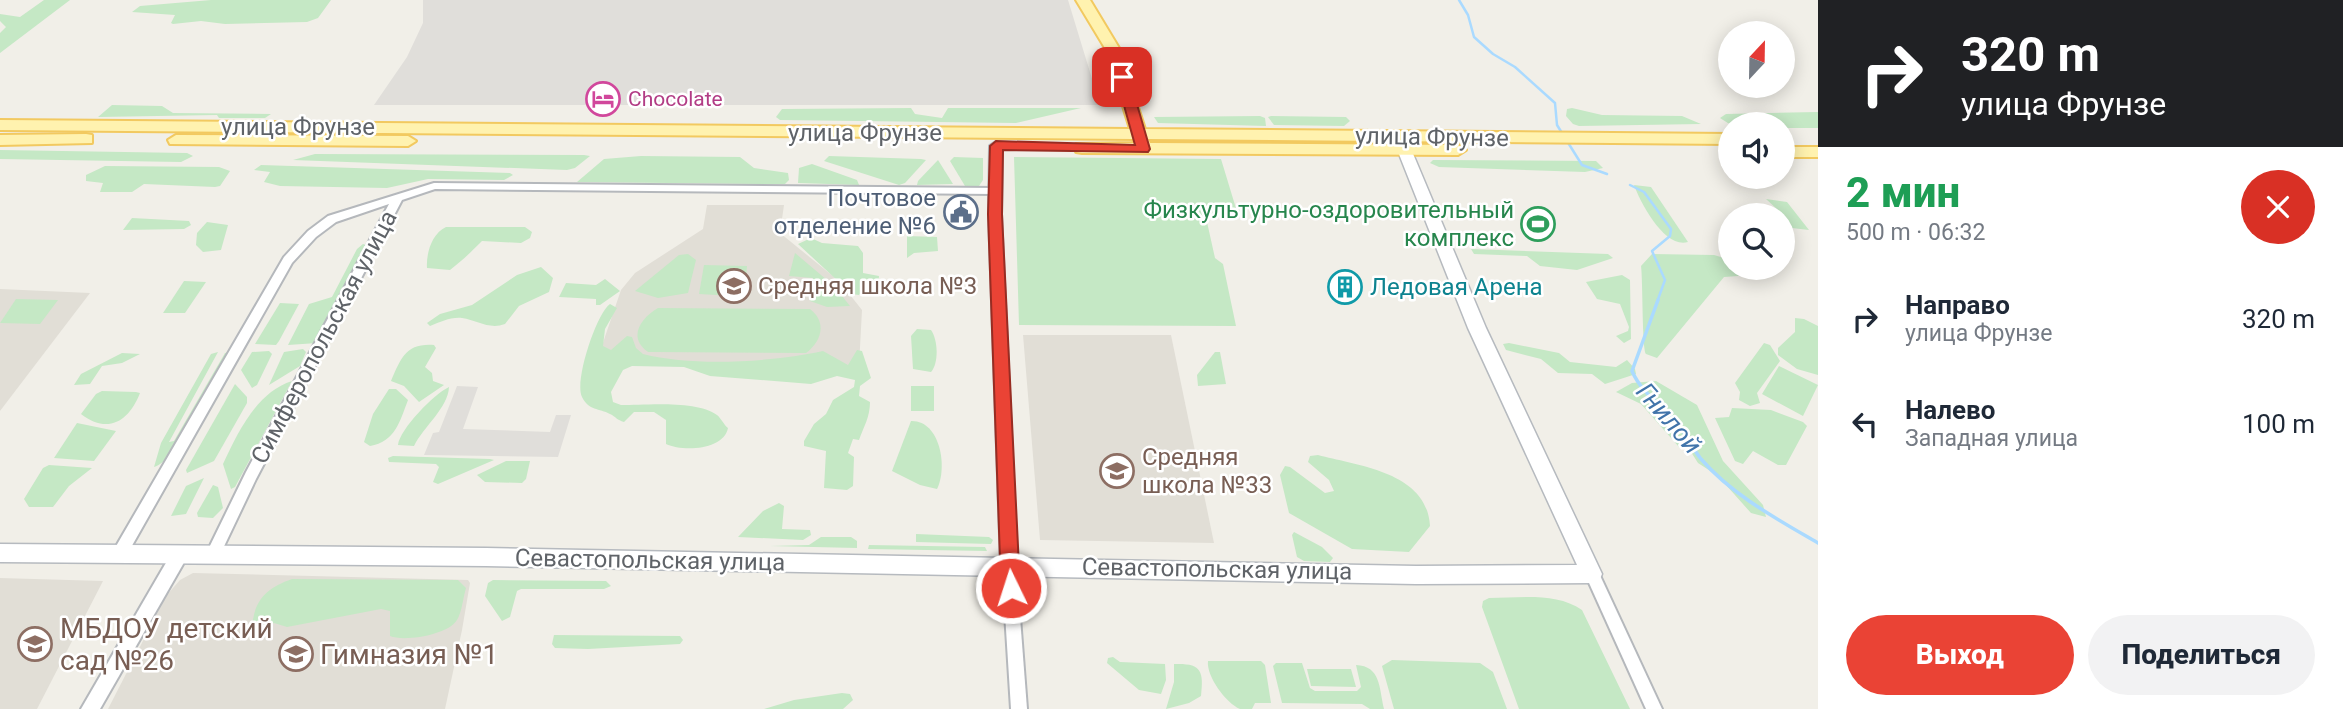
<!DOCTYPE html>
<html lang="ru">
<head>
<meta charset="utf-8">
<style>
	body { margin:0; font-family:Roboto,sans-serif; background:#f2f2f3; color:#1f2937; height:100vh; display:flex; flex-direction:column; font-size:26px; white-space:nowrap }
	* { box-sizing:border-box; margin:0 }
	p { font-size:23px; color:#747a83 }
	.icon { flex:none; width:38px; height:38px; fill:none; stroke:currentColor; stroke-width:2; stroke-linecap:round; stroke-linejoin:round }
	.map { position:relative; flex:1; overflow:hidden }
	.side { display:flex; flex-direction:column; background:#fff; width:525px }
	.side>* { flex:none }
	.banner { background:#202124; color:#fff; overflow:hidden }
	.needle { width:46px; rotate:22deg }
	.buttons { position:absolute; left:1718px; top:21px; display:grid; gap:14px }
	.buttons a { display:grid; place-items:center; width:77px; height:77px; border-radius:50%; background:#fff; box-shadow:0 4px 18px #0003; font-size:35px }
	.pin { position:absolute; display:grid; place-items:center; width:60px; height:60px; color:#fff; margin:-30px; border-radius:14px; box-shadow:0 4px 10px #0006 }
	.me { position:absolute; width:77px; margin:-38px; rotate:356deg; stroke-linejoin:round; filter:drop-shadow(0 0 5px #0008) }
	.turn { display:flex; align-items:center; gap:24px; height:147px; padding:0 28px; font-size:32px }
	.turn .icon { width:91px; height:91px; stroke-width:2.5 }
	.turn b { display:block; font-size:49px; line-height:60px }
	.round { display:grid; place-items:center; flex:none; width:74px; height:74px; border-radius:37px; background:#f2f2f3 }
	.headline { display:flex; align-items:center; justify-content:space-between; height:119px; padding:0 28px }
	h1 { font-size:42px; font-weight:800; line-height:52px; color:#1e9e55 }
	.cta { display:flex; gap:14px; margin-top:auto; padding:14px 28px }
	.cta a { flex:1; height:80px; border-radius:42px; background:#ea4335; color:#fff; font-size:28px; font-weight:800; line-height:80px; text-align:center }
	.cta a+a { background:#f2f2f3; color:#1f2937 }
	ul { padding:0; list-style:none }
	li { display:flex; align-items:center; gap:21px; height:105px; padding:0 28px }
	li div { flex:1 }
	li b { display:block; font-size:26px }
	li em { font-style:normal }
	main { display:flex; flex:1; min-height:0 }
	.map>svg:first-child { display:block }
	.industrial { fill:#e0deda }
	.education { fill:#e1ded6 }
	.green { fill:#c5e8c5 }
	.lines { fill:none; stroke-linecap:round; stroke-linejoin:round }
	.stream-far1 { stroke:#aadaff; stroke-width:2.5 }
	.stream { stroke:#aadaff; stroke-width:3.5 }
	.minor-casing { stroke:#b5b8bc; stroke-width:4 }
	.tertiary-casing { stroke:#b5b8bc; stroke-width:4 }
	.secondary-casing { stroke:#b6babf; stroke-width:3 }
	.primary-casing { stroke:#f2c960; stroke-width:4 }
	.minor { fill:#fff; fill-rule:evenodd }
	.tertiary { fill:#fff; fill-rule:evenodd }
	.secondary { fill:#fff; fill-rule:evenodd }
	.primary { fill:#fff2af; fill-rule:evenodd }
	.route { fill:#ea4335; stroke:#982c22; stroke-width:2 }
	.labels { text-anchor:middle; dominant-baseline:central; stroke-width:5; stroke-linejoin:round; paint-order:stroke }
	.far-hotel-label { font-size:21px; fill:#b23c85; stroke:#fff; text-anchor:start }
	.street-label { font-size:24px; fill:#5f6368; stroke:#fff }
	.service-label { font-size:24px; fill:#4e5e75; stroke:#fff; text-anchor:end }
	.leisure-label { font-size:24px; fill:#27864d; stroke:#fff; text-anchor:end }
	.education-label { font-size:24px; fill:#785e54; stroke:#fff; text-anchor:start }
	.culture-label { font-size:24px; fill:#0d838f; stroke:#fff; text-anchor:start }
	.water-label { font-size:26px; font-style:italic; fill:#4174aa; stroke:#fff }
	.near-education-label { font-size:28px; fill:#785e54; stroke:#fff; text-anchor:start }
</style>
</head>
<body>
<main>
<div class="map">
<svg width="1818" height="709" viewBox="0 0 1818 709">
	<rect width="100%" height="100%" fill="#f1efe8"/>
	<g class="industrial">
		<polygon points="423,0 1068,0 1100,105 374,105 407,57 423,23"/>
		<polygon points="457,386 478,387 463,429 550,432 556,415 571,415 558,457 424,455 433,433 439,432"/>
	</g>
	<g class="education">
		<polygon points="707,205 784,205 780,233 839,281 862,310 859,366 596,363 621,290 635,273 703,229"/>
		<polygon points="0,289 90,293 0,411"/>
		<polygon points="1023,335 1171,335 1214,543 1040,540"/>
		<polygon points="193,573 468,580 470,583 462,630 445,709 108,709 166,596 180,580"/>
		<polygon points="0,578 103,581 37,709 0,709"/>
	</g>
	<g class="green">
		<polygon points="44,0 70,0 0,53 0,33 6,27 0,21 0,14 20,17"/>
		<polygon points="211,0 331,0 318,18 307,22 225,24 201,21 173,24 171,23 175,15 132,12 140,6"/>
		<polygon points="112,105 162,106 173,113 271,114 265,118 219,118 217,115 98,117"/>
		<polygon points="911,108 915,114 942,118 948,108 1081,108 1016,123 780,120 776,117 782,109"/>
		<polygon points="1572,108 1602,115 1682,116 1701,124 1579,126 1573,124 1566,116 1567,109"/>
		<polygon points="1818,112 1818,128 1783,128 1783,124 1731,125 1720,118 1726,114"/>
		<polygon points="1260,116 1265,118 1266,126 1158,123 1154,117"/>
		<polygon points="1271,116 1346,117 1350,121 1344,126 1274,125 1268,117"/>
		<polygon points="0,150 187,153 193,156 181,162 0,159"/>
		<polygon points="315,154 584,155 590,156 575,168 567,170 293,160"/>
		<polygon points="641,156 740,157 754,168 788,173 789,180 785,184 759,184 577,182 604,159"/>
		<polygon points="829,156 921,159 926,160 905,183 899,185 824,161"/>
		<polygon points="954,157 983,158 983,180 979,186 965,186 950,161"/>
		<polygon points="1014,157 1221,159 1238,215 1205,213 1215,258 1223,264 1236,326 1019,325"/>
		<polygon points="938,160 953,184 917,185 918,181"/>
		<polygon points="1433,160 1596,161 1603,168 1585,172 1439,167 1430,163"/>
		<polygon points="812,164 857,180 859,185 798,183 799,168"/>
		<polygon points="261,165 510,173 513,175 504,180 428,179 387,188 280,186 264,182 270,172 254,170"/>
		<polygon points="105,166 219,167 230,171 220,186 215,187 144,184 132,192 100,192 103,183 86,181 86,175"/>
		<path d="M1634 185 1651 187 1688 242C1665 249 1641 204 1634 185Z"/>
		<polygon points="1766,199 1787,202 1809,230 1792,228 1783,215 1740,215 1778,213 1778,210"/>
		<polygon points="132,218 189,221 191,225 184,229 123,230"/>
		<polygon points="207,222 228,225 221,250 203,252 196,245 197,233"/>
		<path d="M446 227H525L532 232 530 238 521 243 482 241C471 252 463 260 450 270L427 268C426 255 431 234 446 227Z"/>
		<polygon points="907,236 937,237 938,251 914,253 907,258"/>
		<polygon points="811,238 822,243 858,246 863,253 863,273 879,276 878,287 864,288 859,295 852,294 798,244"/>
		<polygon points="363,244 369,246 317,343 288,345 309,304 332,297 357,249"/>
		<polygon points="1471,249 1608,254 1613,258 1577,270 1540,266 1527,256 1474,254"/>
		<polygon points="795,253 834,286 850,306 827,307 810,301 813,278 789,276"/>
		<polygon points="688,254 696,260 688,293 658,298 635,291 679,255"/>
		<path d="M1652 254 1714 255 1731 260V268H1742L1744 271 1738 276 1724 277 1657 358 1646 354C1642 348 1643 281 1641 266Z"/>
		<polygon points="704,265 747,266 745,289 733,296 699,294"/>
		<path d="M541 267 553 278 549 292 519 306 505 324C489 330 477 320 462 318 450 317 441 322 430 326L427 323 440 314 472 305 517 275Z"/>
		<polygon points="1622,275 1630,280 1631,339 1624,343 1616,336 1628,331 1629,327 1620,304 1597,299 1586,282"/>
		<polygon points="605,279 620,291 600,305 596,305 596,299 559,297 566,283 596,285"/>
		<polygon points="184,281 206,282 185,313 163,313"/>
		<polygon points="16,299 58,300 40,324 0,323"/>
		<polygon points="280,303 299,304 279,341 276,345 255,344"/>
		<path d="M610 304 617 308 605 329 603 346 611 350 627 336 632 337 636 348 643 354C694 367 772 362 823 351L848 365 857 350 862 351 871 378 860 386 859 396 870 402C870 417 864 426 859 440L853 439 848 453 854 457 853 486 847 490 824 488 826 451 804 446V441L814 424 826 414 833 400 854 387 855 380 837 376 811 384 710 376 684 367 632 366 623 370 611 392 613 402 621 405C646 405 697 400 717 415 721 418 724 425 728 428 724 450 683 452 666 444V420L654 412H634L624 422C617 420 616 417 610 414 599 408 589 411 582 397 574 382 596 314 610 304Z"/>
		<path d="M658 308 810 309C827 322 822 341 806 353L648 352C627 337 641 318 658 308Z"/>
		<polygon points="1795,318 1804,319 1818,326 1818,375 1797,369 1778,355 1778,348 1795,332"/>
		<path d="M917 329 931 330C938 340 939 363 931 372L913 369 911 336Z"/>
		<polygon points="1509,343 1559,353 1570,362 1616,367 1627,360 1635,369 1636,374 1605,384 1592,374 1558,373 1541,359 1506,350 1503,344"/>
		<polygon points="1764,343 1770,345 1780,361 1757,393 1760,403 1750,406 1739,400 1740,392 1735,383"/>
		<path d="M434 345 436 348 425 367 432 373 433 381 444 385 419 402 404 386 391 381C401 358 406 343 434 345Z"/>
		<polygon points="303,349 306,352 300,366 269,385 284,352"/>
		<polygon points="269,351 272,354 257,385 252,388 241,370 252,352"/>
		<path d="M218 352 169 442 174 441 225 353 230 352C217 376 179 461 154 467L161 443 211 354Z"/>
		<polygon points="1215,352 1220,352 1226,384 1198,386 1197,375"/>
		<polygon points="122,353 140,354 122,363 102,366 90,384 74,385 81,374"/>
		<polygon points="1779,366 1818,385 1803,416 1762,394"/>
		<path d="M292 381 235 487 231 489 223 464C238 432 257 392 292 381Z"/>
		<polygon points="1656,381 1697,405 1723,461 1763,505 1766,517 1751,513 1718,476 1698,463 1691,452 1679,447 1641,404 1616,392 1632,383"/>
		<polygon points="235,384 247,397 247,403 214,461 187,473 186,470"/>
		<rect x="911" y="386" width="23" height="25"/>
		<path d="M449 387C448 408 424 426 414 446L398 445C400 429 434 394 449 387Z"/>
		<path d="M389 389H396L408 400C400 421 395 442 370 446L364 442 373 414Z"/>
		<path d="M102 391 136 392 140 393C129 421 108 435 81 414L96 394Z"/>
		<polygon points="1732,408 1771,410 1803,422 1807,426 1786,465 1778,465 1753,451 1743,464 1735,461 1715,418 1729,417"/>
		<path d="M911 421C940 420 948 467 937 489L920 485 892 471Z"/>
		<polygon points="77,423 116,431 94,461 54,458"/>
		<path d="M1318 455C1359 466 1427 472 1430 526L1409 552 1352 549 1289 513 1280 475 1285 466 1290 467 1325 493 1334 491 1329 480 1308 462 1310 456Z"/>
		<polygon points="393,456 490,459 494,460 438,484 433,482 439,467 436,464 389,462 388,458"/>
		<polygon points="506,461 530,461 526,479 522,483 485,482 477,475"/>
		<polygon points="49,465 92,468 69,486 53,507 29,507 24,499 43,468"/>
		<polygon points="204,478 186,514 171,516 186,486"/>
		<polygon points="213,485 218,487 223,508 213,518 198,517 197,513"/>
		<polygon points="779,503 784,506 782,529 810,530 811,535 803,540 738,537 763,511"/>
		<polygon points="1294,532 1322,547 1333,558 1330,562 1304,561 1297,557 1292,535"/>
		<polygon points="916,534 989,537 993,540 991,544 916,542"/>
		<polygon points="821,537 851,537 857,541 857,548 770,546 809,545"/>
		<polygon points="869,545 985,547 987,551 868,549"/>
		<path d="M292 579 458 580 466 588C463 598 462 612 457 620 448 635 404 642 390 636V611L381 609 287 627 274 623 265 629 252 630C253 601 266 588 292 579Z"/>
		<polygon points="493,580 606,581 611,586 604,589 521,589 517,591 510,617 502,621 485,596 488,583"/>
		<path d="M1489 598C1520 598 1556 592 1582 610L1630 709H1519L1482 607 1483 601Z"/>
		<polygon points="554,635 680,636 683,640 680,644 588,649 555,648 552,644"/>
		<polygon points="1113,657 1120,662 1165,664 1166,680 1161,694 1139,690 1107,663 1108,658"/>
		<polygon points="1392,660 1480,663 1493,672 1507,709 1394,709 1382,666"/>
		<path d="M1208 661H1261L1265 665 1271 703H1255L1252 709C1248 709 1244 709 1240 709 1226 703 1206 676 1208 661Z"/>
		<path d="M1276 663H1302L1310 688 1315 691H1357L1361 687 1356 665C1381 666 1379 688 1384 709H1370L1362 704 1282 703 1273 666Z"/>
		<path d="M1174 664C1201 663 1204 670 1201 696L1189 703 1166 709 1174 682Z"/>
		<polygon points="1307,669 1351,669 1356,687 1311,686"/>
		<polygon points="842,693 850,694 853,700 843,709 764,709 794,700"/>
	</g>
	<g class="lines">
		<g class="stream-far1">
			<polyline points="1459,0 1468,15 1474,37 1493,54 1515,67 1555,103 1557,125 1582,165 1607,174"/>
			<polyline points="1630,185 1644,192 1671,229 1670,236 1652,251 1665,280 1657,302"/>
		</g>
		<path class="stream" d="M1658 300 1632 371C1642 394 1662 405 1677 423 1686 434 1692 448 1701 459 1732 495 1777 519 1818 543"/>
		<g class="minor-casing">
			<g id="minor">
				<polygon points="434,183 995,188 1000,191 995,194 435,189 402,200 256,479 218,559 213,560 208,559 206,554 246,472 389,204 336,222 316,237 292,263 125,558 120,559 115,558 113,553 115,548 284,257 308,231 328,216"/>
				<polygon points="1009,559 1014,560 1016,565 1027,709 1011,709 1002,565 1004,560"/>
				<polygon points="1592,567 1597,569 1662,709 1646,709 1585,574 1587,569"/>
			</g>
		</g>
		<g class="tertiary-casing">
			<g id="tertiary">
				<polygon points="996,142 1002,146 1001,214 1017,565 1015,570 1009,572 1003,570 1001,565 989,214 990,146"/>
				<polygon points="180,547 186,549 188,554 186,559 100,709 81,709 174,549"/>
			</g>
		</g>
		<g class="secondary-casing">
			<polygon id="secondary" points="1404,144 1411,149 1486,328 1602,574 1599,581 1592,583 1416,584 486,566 0,562 0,544 486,548 1416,566 1577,565 1468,328 1397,149"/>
		</g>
		<g class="primary-casing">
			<g id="primary">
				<polygon points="1076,0 1090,0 1119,48 1145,129 1731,134 1731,144 1148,139 1150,143 1458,145 1466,150 1458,155 1082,153 1076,152 1076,144 1134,143 1133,139 0,130 0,120 1130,129 1105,48"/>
				<polygon points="86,134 92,135 92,143 0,145 0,135"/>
				<polygon points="176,135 408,136 416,141 408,146 170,144 168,140"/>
				<rect x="1783" y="147" width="35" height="10"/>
			</g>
		</g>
		<use href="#minor" class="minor"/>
		<use href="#tertiary" class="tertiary"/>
		<use href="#secondary" class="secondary"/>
		<use href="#primary" class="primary"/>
	</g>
	<polygon class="route" points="1122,74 1129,77 1150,149 1148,152 1003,150 1002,214 1020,588 1017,594 1011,597 1004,594 1001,588 988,214 990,146 996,141 1135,145 1116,77"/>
	<defs>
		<g id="hotel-ring" transform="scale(1.75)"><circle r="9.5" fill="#fff" stroke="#d1479c" stroke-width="1.5"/><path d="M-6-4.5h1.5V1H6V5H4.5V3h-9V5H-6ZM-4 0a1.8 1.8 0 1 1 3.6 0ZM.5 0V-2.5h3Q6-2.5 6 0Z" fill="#d1479c"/></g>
		<g id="civic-ring" transform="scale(1.75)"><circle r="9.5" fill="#fff" stroke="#5c6f8a" stroke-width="1.5"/><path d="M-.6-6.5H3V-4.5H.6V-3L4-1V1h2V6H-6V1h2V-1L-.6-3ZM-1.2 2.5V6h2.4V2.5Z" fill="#5c6f8a"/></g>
		<g id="stadium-ring" transform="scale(1.75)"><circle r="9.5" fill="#fff" stroke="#2e9e5b" stroke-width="1.5"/><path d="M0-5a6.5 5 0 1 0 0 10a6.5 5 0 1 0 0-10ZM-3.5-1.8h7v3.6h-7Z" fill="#2e9e5b"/></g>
		<g id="school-ring" transform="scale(1.75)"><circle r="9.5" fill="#fff" stroke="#8d6e63" stroke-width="1.5"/><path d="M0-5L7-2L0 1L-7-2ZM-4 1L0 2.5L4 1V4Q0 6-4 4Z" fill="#8d6e63"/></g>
		<g id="building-ring" transform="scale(1.75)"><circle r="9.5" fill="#fff" stroke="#0f9aa8" stroke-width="1.5"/><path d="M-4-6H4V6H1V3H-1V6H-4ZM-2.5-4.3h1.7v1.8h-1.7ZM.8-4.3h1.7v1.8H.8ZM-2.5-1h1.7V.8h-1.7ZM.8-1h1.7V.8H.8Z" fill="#0f9aa8"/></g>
	</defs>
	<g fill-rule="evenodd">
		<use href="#hotel-ring" x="603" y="99"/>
		<use href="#civic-ring" x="961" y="212"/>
		<use href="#stadium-ring" x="1538" y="224"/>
		<use href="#school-ring" x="734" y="286"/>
		<use href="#building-ring" x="1345" y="287"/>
		<use href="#school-ring" x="1117" y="471"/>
		<use href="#school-ring" x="35" y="644"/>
		<use href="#school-ring" x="296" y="654"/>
	</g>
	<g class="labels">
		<g class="far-hotel-label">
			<text x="628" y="99">Chocolate</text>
		</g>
		<g class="street-label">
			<text x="298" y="127">улица Фрунзе</text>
			<text x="865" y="133">улица Фрунзе</text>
			<text transform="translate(1432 137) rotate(1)">улица Фрунзе</text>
			<text transform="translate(324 337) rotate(-62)">Симферопольская улица</text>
			<text transform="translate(650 560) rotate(1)">Севастопольская улица</text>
			<text transform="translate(1217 569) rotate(1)">Севастопольская улица</text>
		</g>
		<g class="service-label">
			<text x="936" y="198">Почтовое<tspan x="936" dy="28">отделение №6</tspan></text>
		</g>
		<g class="leisure-label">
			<text x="1514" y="210">Физкультурно-оздоровительный<tspan x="1514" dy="28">комплекс</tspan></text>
		</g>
		<g class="education-label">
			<text x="758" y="286">Средняя школа №3</text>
			<text x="1142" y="457">Средняя<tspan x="1142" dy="28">школа №33</tspan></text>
		</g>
		<g class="culture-label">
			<text x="1370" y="287">Ледовая Арена</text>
		</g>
		<g class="water-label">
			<text transform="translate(1669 418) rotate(49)">Гнилой</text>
		</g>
		<g class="near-education-label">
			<text x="60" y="628">МБДОУ детский<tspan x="60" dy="32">сад №26</tspan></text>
			<text x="320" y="654">Гимназия №1</text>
		</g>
	</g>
</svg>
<div class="buttons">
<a><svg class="needle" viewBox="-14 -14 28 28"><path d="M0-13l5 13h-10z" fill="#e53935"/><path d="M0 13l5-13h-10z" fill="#747a83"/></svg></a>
<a><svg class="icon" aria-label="sound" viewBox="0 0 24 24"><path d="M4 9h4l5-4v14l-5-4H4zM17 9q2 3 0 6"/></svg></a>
<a><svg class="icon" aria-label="search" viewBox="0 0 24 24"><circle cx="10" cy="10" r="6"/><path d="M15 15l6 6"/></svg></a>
</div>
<div class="pin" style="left:1122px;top:77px;background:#d93025"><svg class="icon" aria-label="arrive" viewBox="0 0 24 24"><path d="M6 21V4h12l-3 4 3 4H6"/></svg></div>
<svg class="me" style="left:1011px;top:588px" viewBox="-20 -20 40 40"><circle r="17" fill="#ea4335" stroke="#fff" stroke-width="3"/><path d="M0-11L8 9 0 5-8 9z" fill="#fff"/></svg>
</div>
<section class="side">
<div class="banner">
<div class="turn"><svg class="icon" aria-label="right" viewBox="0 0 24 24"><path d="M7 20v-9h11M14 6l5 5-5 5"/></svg><div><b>320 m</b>улица Фрунзе</div></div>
</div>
<div class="headline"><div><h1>2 мин</h1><p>500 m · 06:32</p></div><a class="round" style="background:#d93025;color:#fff"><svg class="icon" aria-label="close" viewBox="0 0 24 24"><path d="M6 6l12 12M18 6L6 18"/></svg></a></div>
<ul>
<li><svg class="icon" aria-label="right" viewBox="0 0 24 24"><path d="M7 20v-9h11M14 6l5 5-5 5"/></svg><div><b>Направо</b><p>улица Фрунзе</p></div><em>320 m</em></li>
<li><svg class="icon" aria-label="left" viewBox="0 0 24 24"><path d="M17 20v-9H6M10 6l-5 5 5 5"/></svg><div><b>Налево</b><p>Западная улица</p></div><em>100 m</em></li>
</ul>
<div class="cta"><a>Выход</a><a>Поделиться</a></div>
</section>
</main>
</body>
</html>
